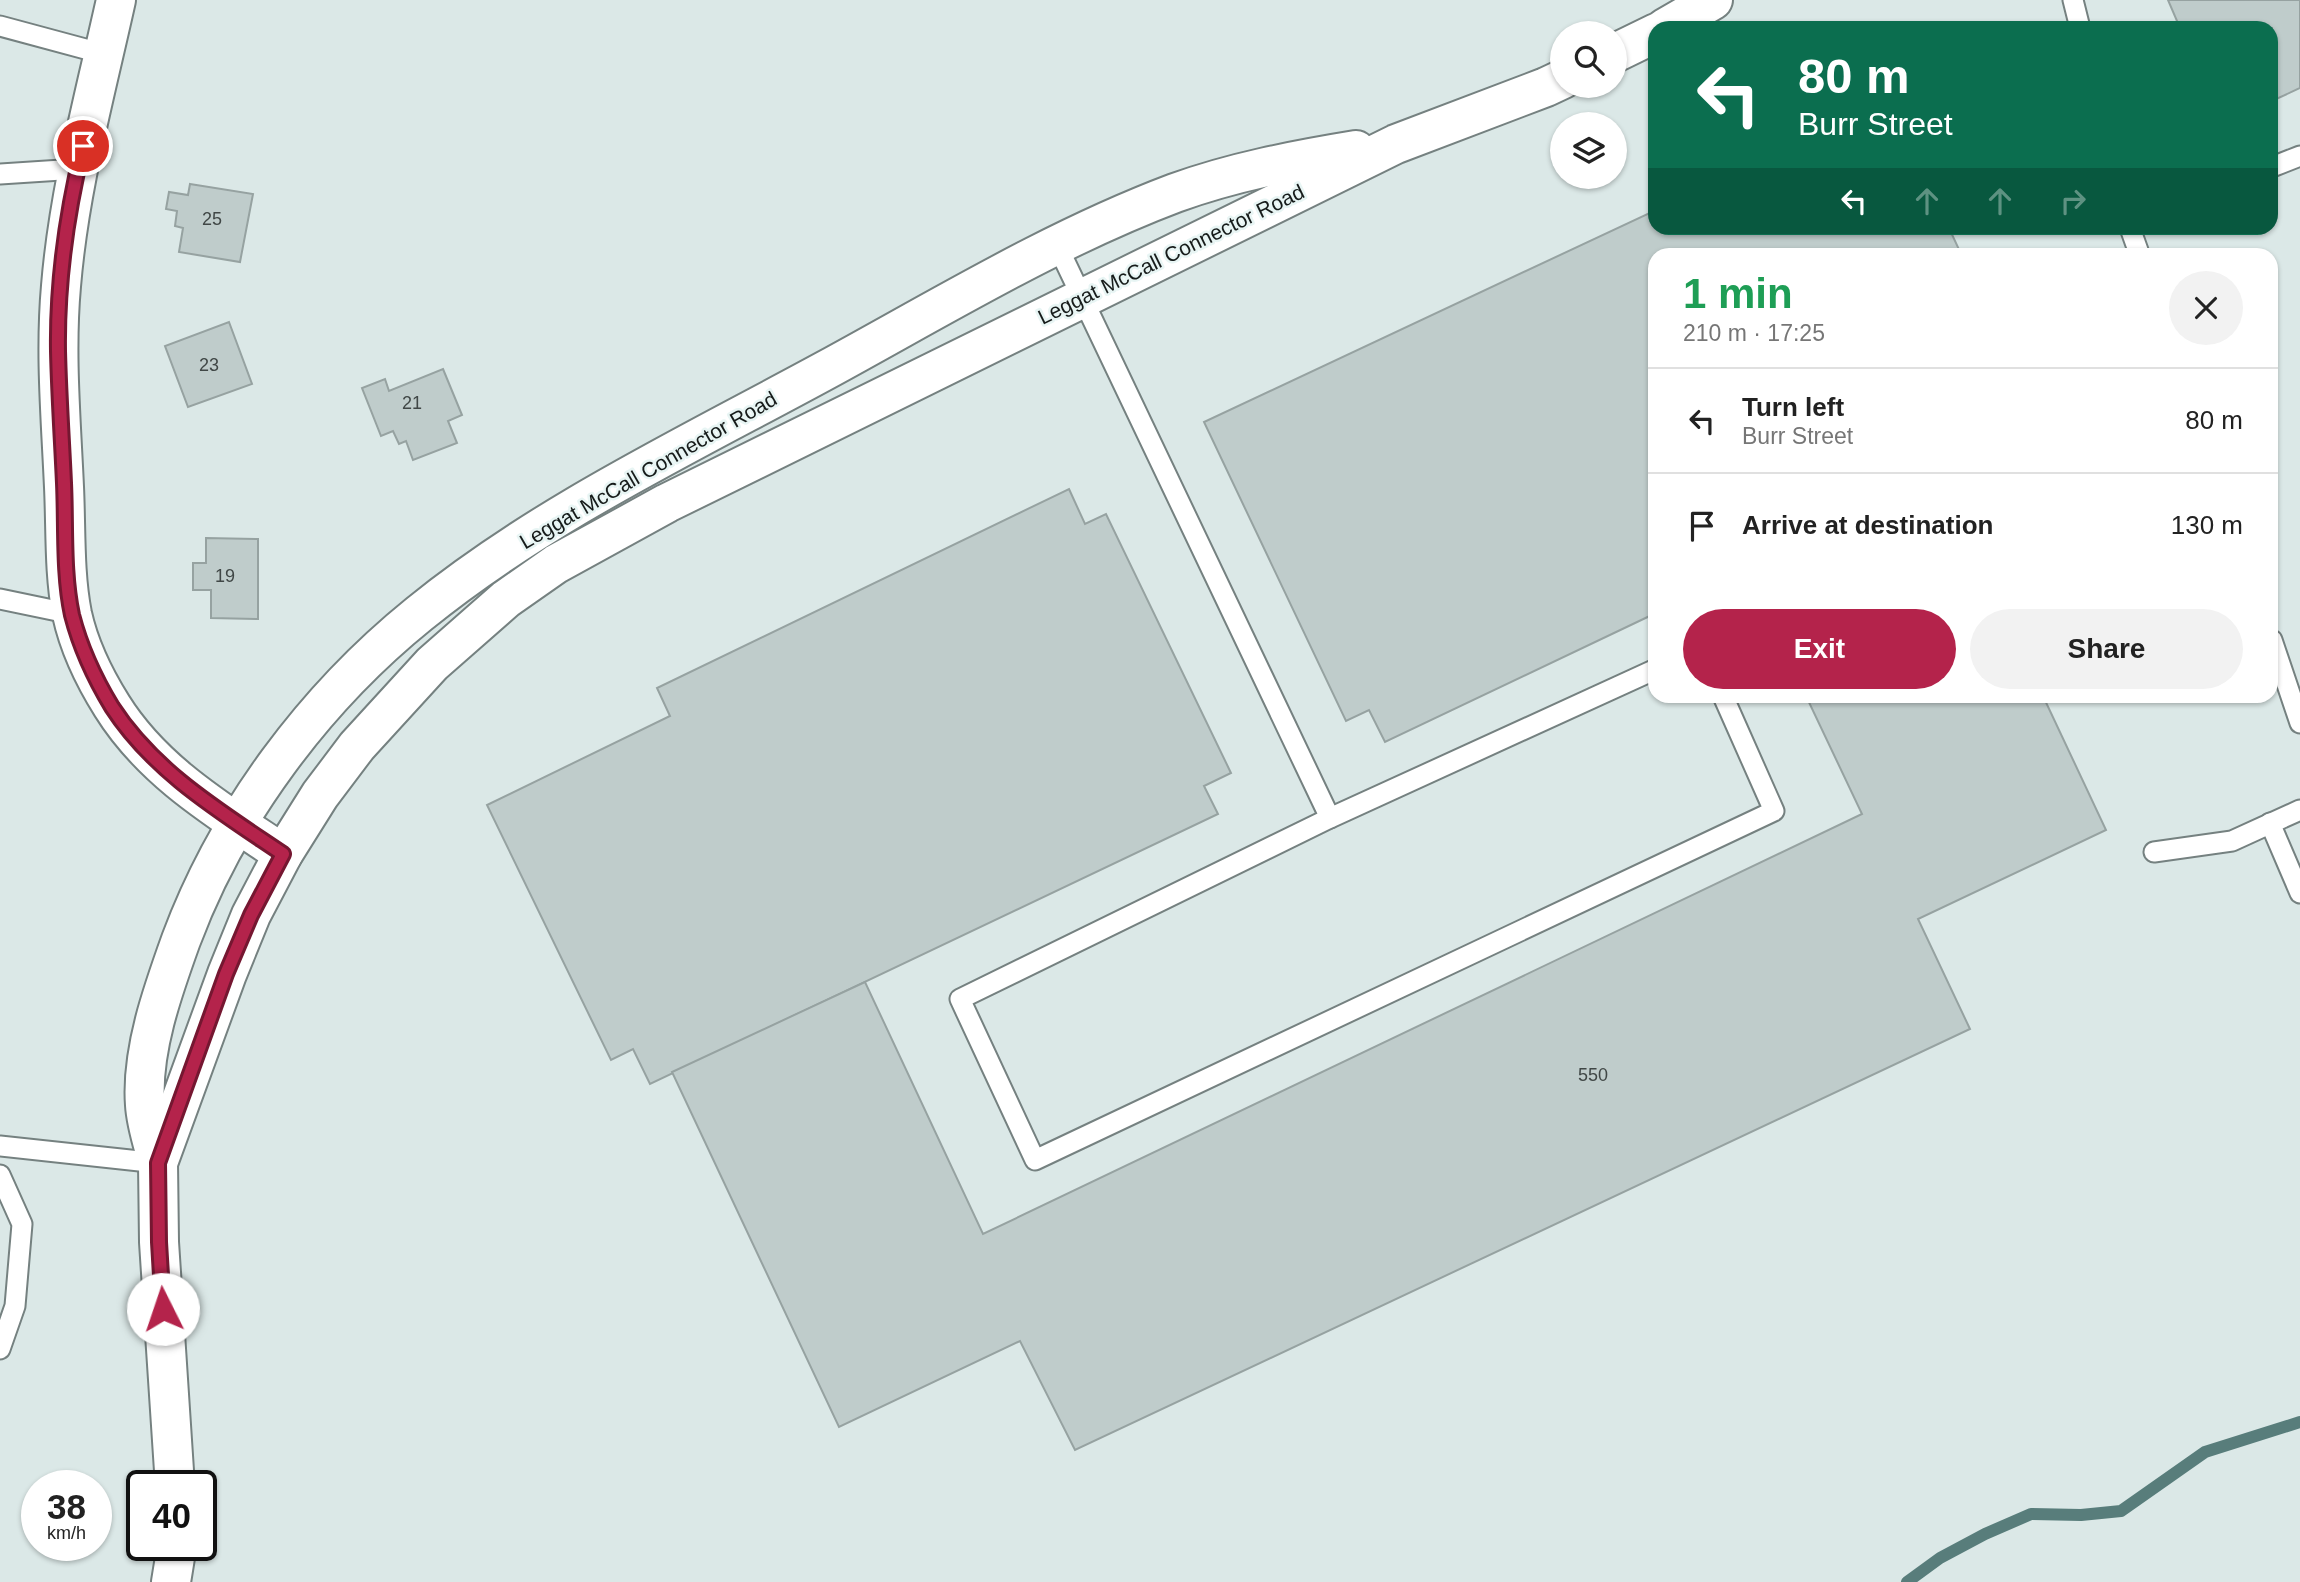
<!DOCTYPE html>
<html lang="en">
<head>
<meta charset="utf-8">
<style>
	body { margin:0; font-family:Arial,sans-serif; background:#f2f2f2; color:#222; height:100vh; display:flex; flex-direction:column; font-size:26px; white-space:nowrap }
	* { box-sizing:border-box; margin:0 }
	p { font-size:23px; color:#767676 }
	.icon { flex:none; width:38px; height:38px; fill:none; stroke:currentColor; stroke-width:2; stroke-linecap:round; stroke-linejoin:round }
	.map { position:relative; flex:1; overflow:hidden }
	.panel { position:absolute; left:1648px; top:248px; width:630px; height:455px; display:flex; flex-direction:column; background:#fff; border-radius:21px; box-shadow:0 2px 5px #0004 }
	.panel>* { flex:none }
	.hud { position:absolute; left:1648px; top:21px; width:630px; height:214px; border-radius:21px; box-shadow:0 2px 5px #0004; background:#0b6e4f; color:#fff; overflow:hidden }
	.buttons { position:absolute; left:1550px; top:21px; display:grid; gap:14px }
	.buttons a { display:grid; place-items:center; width:77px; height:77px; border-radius:50%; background:#fff; box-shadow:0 2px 5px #0004; font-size:35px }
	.speed { position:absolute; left:21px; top:1470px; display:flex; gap:14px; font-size:35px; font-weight:700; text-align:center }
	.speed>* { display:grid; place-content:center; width:91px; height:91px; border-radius:50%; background:#fff; box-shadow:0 2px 5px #0004; line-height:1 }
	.speed small { font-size:18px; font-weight:400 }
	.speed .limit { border:4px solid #111; border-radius:10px; background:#fff; color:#111 }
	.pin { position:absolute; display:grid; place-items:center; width:60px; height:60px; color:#fff; margin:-30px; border:4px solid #fff; border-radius:50%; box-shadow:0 2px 7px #0007 }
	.me { position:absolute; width:77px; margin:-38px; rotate:356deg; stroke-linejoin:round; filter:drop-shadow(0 0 5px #0008) }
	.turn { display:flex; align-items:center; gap:24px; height:147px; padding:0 35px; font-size:32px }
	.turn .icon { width:91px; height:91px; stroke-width:2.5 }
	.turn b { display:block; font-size:49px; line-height:60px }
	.lanes { display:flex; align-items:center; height:66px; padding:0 35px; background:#0003; justify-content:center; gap:35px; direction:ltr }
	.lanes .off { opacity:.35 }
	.round { display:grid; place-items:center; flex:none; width:74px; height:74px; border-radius:37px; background:#f2f2f2 }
	.overview { display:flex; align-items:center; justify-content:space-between; height:119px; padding:0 35px }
	h1 { font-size:42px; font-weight:700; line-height:52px; color:#1e9e55 }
	.action { display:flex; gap:14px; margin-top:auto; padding:14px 35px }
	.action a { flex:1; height:80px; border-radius:42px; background:#b4234b; color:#fff; font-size:28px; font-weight:700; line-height:80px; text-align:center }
	.action a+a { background:#f2f2f2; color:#222 }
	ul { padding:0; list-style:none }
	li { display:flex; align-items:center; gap:21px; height:105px; padding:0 35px; border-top:2px solid #e0e0e0 }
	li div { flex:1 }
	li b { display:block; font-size:26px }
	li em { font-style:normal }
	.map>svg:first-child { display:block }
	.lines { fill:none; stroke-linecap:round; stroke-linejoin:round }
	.stream { stroke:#587d7b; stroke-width:12 }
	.building { fill:#bfcccb; stroke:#96a2a1; stroke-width:2 }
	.service-casing { stroke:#758180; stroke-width:23 }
	.minor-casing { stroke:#758180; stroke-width:42 }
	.tertiary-casing { stroke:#758180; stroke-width:42 }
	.service { stroke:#fff; stroke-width:19 }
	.minor { stroke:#fff; stroke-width:38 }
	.tertiary { stroke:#fff; stroke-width:38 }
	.route-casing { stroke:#751731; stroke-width:18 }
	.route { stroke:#b4234b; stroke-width:12 }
	.labels { text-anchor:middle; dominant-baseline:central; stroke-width:5; stroke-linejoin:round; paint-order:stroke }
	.number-label { font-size:18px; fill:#404746 }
	.street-label { font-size:21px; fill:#161b1a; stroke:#e8f5f4 }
</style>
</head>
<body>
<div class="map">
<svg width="2300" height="1582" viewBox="0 0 2300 1582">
	<rect width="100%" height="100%" fill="#dbe8e7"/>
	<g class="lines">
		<polyline class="stream" points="1907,1582 1940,1558 1985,1534 2031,1514 2081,1515 2121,1511 2205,1452 2300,1422"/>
	</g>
	<g class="building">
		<polygon points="2168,0 2300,0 2300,88 2272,101 2272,28 2180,28"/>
		<polygon points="190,184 253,194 240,262 179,252 183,228 175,226 177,211 166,209 169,192 188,195"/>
		<polygon points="1656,210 1656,228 1949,228 1962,256 1656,256 1656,613 1385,742 1369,710 1346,721 1204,422"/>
		<polygon points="229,322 252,384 188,407 165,346"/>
		<polygon points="443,369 462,415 448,421 457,443 413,460 406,441 399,444 393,431 381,436 362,388 385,379 389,391"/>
		<polygon points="1069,489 1085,524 1106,514 1231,773 1204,786 1218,814 650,1084 633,1049 611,1060 487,805 670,716 657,688"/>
		<polygon points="206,538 258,539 258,619 211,618 211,590 193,590 193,563 206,563"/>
		<polygon points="1806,696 2043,696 2106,830 1918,919 1970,1029 1075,1450 1020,1341 839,1427 672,1072 865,982 983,1234 1862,814"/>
	</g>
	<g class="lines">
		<g class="service-casing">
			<g id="service">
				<polyline points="2073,0 2080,28"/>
				<polyline points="0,26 104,54"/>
				<polyline points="2272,167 2300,156"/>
				<polyline points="0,174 77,169"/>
				<polyline points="2130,228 2140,256"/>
				<polyline points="1057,245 1330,818"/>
				<polyline points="0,599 72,614"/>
				<polyline points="2272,640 2300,723"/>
				<polyline points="1656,669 1330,818 960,999 1035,1160 1774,811 1723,696"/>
				<polyline points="2270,823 2300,893"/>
				<polyline points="2154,852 2232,841 2300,810"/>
				<polyline points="0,1146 158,1163"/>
				<polyline points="0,1175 22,1224 15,1306 0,1349"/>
			</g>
		</g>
		<g class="minor-casing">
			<path id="minor" d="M116 0C95 95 69 189 61 286 55 353 61 420 64 487 66 529 64 573 72 614 79 646 95 679 112 706 153 772 221 812 283 854"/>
		</g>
		<g class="tertiary-casing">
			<g id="tertiary">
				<polyline points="1665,28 1713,0"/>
				<polyline points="1615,53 1656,33"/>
				<path d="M158 1163C153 1144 146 1124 145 1105 141 1051 163 990 181 940 228 814 315 698 419 614 542 514 688 445 826 370 940 308 1053 239 1175 193 1233 172 1295 160 1356 150"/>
				<polyline points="175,1486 159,1242 158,1163 227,974 251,915 283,854 320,795 357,746 432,664 506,599 556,564 667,503 1396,144 1546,87 1563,79"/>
				<polyline points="171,1582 177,1545"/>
			</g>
		</g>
		<use href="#service" class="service"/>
		<use href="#minor" class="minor"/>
		<use href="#tertiary" class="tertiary"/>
	</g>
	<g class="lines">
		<g class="route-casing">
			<path id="route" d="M83 146C67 212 57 283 58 351 59 395 62 439 64 483 66 526 63 573 72 615 80 646 95 679 112 707 154 772 221 812 283 854L251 915 226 974 158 1163 159 1242 163 1309"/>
		</g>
		<use href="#route" class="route"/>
	</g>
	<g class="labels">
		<g class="number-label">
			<text x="212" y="219">25</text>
			<text x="209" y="365">23</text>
			<text x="412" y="403">21</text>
			<text x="225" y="576">19</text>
			<text x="1593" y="1075">550</text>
		</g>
		<g class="street-label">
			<text transform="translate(1171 254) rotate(-26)">Leggat McCall Connector Road</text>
			<text transform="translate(648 470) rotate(-30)">Leggat McCall Connector Road</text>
		</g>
	</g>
</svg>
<div class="buttons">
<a><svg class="icon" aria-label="search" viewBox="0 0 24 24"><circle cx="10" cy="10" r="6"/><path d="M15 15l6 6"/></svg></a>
<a><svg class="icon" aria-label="layers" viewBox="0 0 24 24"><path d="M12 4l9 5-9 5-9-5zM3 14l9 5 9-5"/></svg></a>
</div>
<div class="speed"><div>38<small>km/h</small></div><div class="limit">40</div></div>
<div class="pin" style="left:83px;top:146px;background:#d93025"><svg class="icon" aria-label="arrive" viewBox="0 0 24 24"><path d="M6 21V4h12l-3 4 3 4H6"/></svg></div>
<svg class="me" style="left:163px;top:1309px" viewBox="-20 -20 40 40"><circle r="19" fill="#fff"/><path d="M0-13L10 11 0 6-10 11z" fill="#b4234b"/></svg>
<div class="hud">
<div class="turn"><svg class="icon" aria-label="left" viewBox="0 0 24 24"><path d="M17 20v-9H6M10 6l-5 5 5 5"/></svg><div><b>80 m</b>Burr Street</div></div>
<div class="lanes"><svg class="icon" aria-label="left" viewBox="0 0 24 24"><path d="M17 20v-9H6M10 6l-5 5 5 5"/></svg><svg class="icon off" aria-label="ahead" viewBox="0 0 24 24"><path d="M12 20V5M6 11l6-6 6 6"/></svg><svg class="icon off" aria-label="ahead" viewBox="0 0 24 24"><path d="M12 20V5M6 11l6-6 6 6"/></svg><svg class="icon off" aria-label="right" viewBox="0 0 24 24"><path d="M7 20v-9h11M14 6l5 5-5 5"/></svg></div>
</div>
<section class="panel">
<div class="overview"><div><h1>1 min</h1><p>210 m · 17:25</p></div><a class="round"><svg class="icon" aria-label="close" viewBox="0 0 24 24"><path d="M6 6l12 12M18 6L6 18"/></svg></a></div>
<ul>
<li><svg class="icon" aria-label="left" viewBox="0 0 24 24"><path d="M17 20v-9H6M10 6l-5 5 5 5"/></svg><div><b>Turn left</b><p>Burr Street</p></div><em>80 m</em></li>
<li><svg class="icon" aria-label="arrive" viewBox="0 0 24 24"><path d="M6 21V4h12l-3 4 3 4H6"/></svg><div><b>Arrive at destination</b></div><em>130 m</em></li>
</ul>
<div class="action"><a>Exit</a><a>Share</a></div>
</section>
</div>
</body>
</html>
